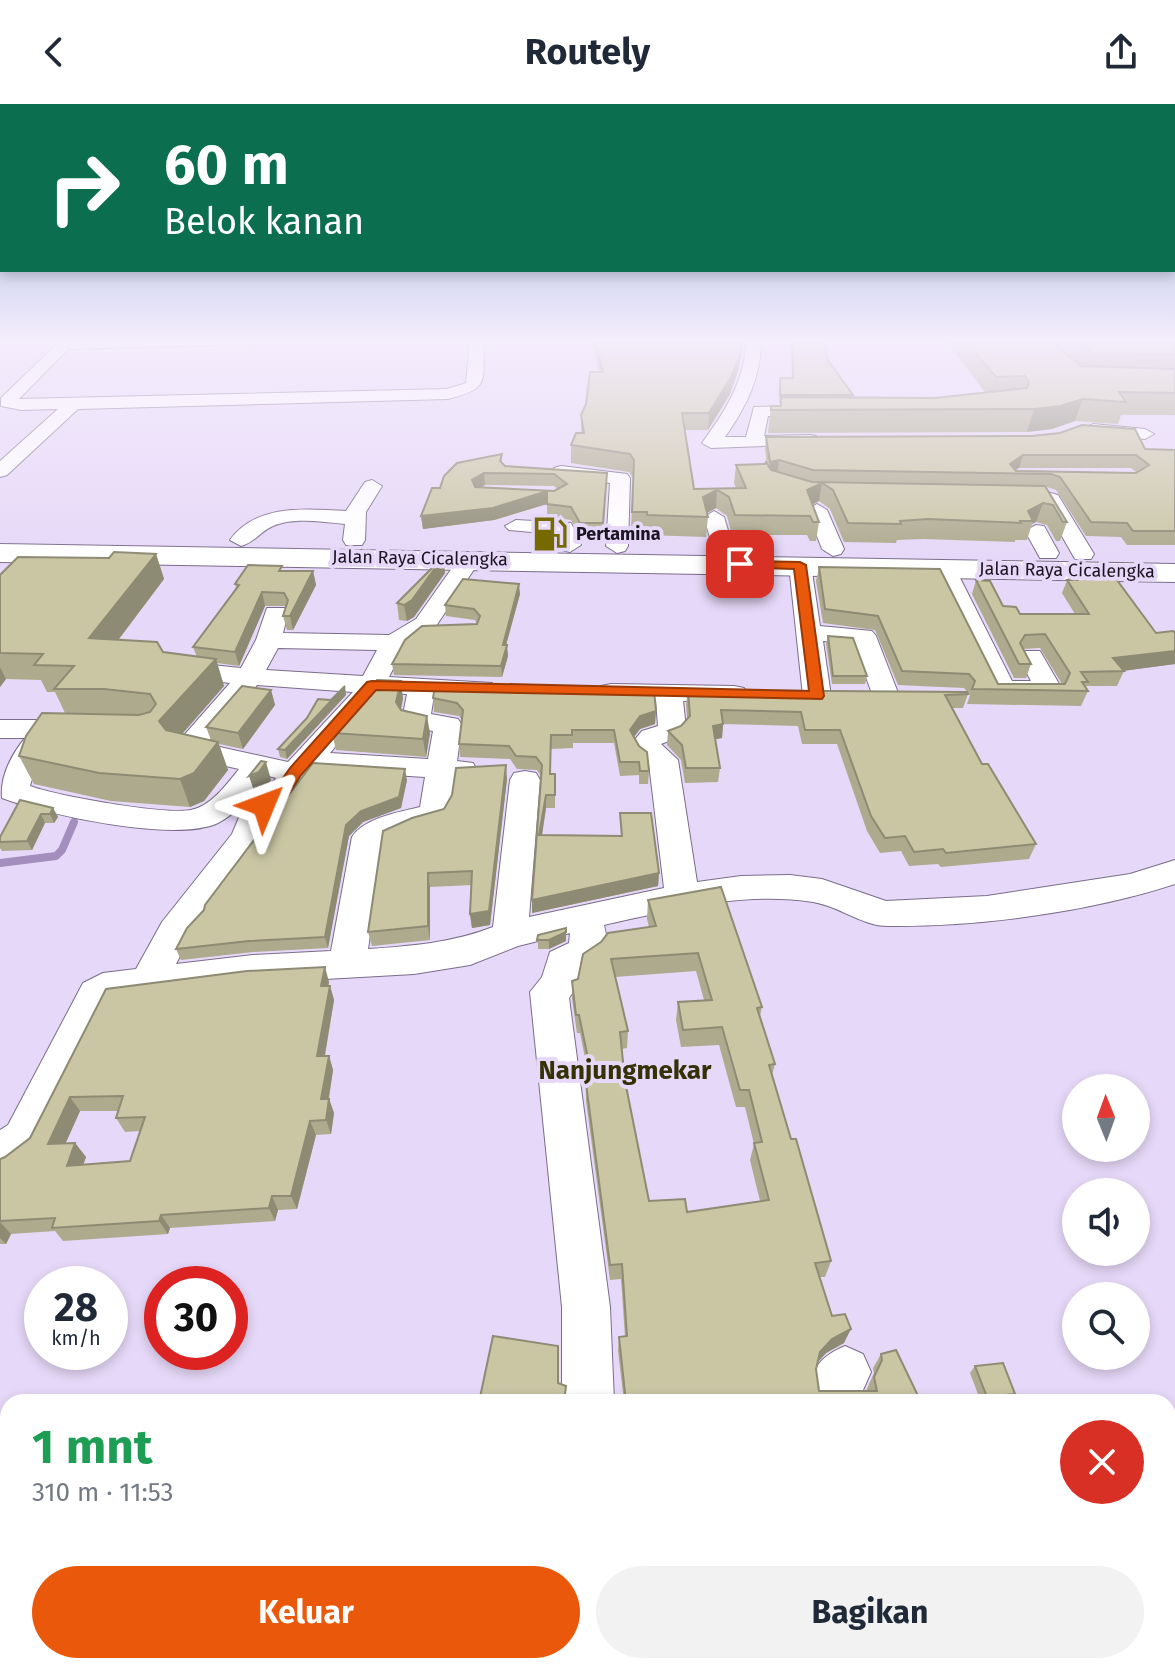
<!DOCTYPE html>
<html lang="id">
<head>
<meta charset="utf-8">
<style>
	body { margin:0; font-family:"Fira Sans",sans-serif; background:#f2f2f3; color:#1f2937; height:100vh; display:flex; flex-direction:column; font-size:30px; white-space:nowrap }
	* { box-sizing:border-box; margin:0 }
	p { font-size:26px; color:#747a83 }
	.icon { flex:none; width:44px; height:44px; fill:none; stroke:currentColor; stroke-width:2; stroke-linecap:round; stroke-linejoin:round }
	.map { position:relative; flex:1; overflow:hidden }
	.side { position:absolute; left:0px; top:1290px; width:1176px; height:280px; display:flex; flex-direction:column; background:#fff; border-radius:24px 24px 0 0; box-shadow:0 4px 12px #0003 }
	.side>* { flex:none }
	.guide { position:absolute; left:0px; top:0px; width:1176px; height:168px; box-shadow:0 4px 12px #0003; background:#0b6e4f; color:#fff; overflow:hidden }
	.needle { width:52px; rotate:359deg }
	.buttons { position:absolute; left:1062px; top:970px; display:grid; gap:16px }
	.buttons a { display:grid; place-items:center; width:88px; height:88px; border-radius:50%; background:#fff; box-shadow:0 4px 12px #0003; font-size:40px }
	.speed { position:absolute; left:24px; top:1162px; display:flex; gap:16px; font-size:40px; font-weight:700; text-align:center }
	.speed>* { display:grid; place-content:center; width:104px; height:104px; border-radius:50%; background:#fff; box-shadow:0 4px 12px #0003; line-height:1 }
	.speed small { font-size:20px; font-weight:400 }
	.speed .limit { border:12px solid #d22; background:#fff; color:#111 }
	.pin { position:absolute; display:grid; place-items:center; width:68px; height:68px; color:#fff; margin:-34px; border-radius:16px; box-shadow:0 4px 12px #0006 }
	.me { position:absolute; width:88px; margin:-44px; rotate:46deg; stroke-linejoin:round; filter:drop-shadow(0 0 6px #0008) }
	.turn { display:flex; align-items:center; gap:28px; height:168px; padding:0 32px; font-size:36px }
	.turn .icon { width:104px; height:104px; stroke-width:2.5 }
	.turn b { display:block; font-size:56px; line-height:68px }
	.round { display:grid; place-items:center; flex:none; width:84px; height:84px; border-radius:42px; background:#f2f2f3 }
	.overview { display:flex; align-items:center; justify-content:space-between; height:136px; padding:0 32px }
	h1 { font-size:48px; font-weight:700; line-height:60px; color:#1e9e55 }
	.action { display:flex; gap:16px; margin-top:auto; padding:16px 32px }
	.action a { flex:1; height:92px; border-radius:48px; background:#ea580c; color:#fff; font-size:32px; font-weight:700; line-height:92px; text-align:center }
	.action a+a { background:#f2f2f3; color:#1f2937 }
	header { display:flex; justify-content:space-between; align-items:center; height:104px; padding:0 32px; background:#fff; font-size:36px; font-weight:700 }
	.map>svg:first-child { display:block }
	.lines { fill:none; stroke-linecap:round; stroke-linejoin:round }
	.stream { stroke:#a38ebe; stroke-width:8 }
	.minor-casing { stroke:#7a6d8a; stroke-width:2 }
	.highway-casing { stroke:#7a6d8a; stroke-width:2 }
	.minor { fill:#fff; fill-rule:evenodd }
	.highway { fill:#fff; fill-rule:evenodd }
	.wall { fill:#aeaa8d; fill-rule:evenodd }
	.shaded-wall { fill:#8d8b73 }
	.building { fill:#cac6a4; stroke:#8d8b73; stroke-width:2; fill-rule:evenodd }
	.route { fill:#ea580c; stroke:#983908; stroke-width:2 }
	.labels { text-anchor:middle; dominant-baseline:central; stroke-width:8; stroke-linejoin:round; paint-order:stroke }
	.far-poi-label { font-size:18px; font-weight:bold; fill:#1a1520; stroke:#e6d8f8; text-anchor:start }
	.far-street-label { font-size:18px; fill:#1a1520; stroke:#e6d8f8 }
	.quarter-label { font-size:26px; font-weight:bold; fill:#363005; stroke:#e6d8f8 }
</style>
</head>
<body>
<header><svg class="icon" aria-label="back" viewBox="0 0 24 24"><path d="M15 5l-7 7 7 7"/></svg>Routely<svg class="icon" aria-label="share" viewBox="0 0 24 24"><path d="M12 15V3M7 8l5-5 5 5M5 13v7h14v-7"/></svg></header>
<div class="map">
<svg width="1175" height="1570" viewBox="0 0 1175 1570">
	<rect width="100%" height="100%" fill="#e6d8f8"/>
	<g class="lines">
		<polyline class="stream" points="0,759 56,752 62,746 74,718"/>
		<g class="minor-casing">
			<g id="minor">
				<path d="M106 236H262L255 240 68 245 19 295 447 285 466 279 470 236H484C482 277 492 284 448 295L78 305 7 371 0 373V357L58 305 21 306 1 302V294L59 238Z"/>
				<path d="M747 236H761C761 274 746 303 725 333H746L754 303 815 302 821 303 824 307 821 311 768 312 764 332 810 331 816 332 819 336 816 340 711 344 702 339C726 306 744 278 747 236Z"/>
				<polygon points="1093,320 1145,325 1154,330 1145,335 1087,329 1084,325"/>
				<polygon points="561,362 627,370 630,374 628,442 625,447 617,449 606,442 610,379 554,372 551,368 554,364"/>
				<path d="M372 376 382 382 366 408 365 436 362 441H346L343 436 345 420C322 418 295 413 273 422 261 427 254 439 241 442L230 436C257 399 306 405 346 407L365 378Z"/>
				<polygon points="1036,385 1058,391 1094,450 1091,455 1075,455 1043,399 1029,395 1026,391"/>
				<polygon points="817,400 827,406 844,445 841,450 833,452 822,445 807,406"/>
				<polygon points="714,407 724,413 733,443 730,448 714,448 704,413"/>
				<polygon points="516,416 571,419 581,441 570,448 562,446 555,430 509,426 505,422"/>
				<polygon points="1036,421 1044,422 1059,449 1056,454 1040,454 1025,427"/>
				<path d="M470 448 481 455 434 525 404 543 389 573 492 579 495 585 492 591H434L431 610 458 615 462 621 457 657 473 659 477 666 473 673 455 675 451 705 443 717 413 725 383 739 368 845C411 842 452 839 493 823L510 676 514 669 525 667 536 669 540 676 529 813 664 784 649 660 641 654 632 639 642 627 658 622 656 597 601 594 597 588 601 582 611 580 734 582 744 584 748 590 744 596 683 597 686 624 679 633 661 640 678 656 697 778 741 772 790 771 822 775 886 797 987 792 1130 770 1175 756V780C1090 808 978 823 888 822 862 822 839 802 813 798 743 787 672 806 604 821 611 848 602 855 580 866L578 881 569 894 610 1203 614 1298H562V1203L530 888 542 873 550 848 569 839 570 829 518 842 470 861 414 870 253 879 112 897 38 1047 15 1065 0 1071V1026L8 1021 83 879 103 869 136 865 162 818 232 730 243 704 253 694 266 688 276 674 265 671C252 689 238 709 218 719 175 739 47 711 2 694 0 672 12 650 25 634H0V616H62L72 619 76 625 72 631 53 634 37 658 30 682C57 692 165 711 191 706 211 702 227 680 239 665L177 651 172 645 230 579 173 572 169 566 173 560 182 558 241 564 256 536 267 504H285L288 509 283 529 389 531 416 515 462 450ZM278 544 377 546 363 572 266 566ZM257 581 353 588 288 658 206 640ZM380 589 407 590 402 616 406 622 433 627 428 655 330 649ZM314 666 425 673 420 703C399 708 364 714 352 733L331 847 253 851 176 860 189 834 258 741 269 715 288 702Z"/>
				<polygon points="800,454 808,456 811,461 820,522 872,527 876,532 900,594 896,600 876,600 853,539 823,537 831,592 827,598 807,598 803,592 789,461 792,456"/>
				<polygon points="944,457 952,459 955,464 1012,577 1031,577 1018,552 1022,547 1040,547 1062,585 1059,591 993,591 933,464 936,459"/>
				<path d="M845 1242 863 1250 871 1268 863 1286 866 1298H814C808 1268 817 1254 845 1242Z"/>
				<rect x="1168" y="1350" width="7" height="54"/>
				<polygon points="0,1355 8,1356 8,1412 0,1411"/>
				<polygon points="1168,1450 1175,1453 1175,1528 1168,1525"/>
				<polygon points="553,1562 615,1562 614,1570 552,1570"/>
			</g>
		</g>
		<g class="highway-casing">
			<polygon id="highway" points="0,440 1175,460 1175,478 0,458"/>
		</g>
		<use href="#minor" class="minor"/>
		<use href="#highway" class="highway"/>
	</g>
	<g class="wall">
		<path d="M591 236H742L739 264 730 290 708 326H685L694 385 736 384 734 379 736 361 767 360 765 346 766 333 1175 346V441H1127L1121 433 1086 432 1056 386 1047 383H1045L1067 418 1060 437H1056L1047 421 1036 418 1032 420 1027 436H1015V438L923 435 897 436 896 439 844 438 830 405 819 397 813 401 819 418 816 437H810L807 431H732L727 412 716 404 707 409 708 413 706 433 646 431V428L631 427 633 374 629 368 571 359V341L581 329V311L599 268ZM1019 364H1131L1137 369 1015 366Z"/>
		<polygon points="792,236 827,255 853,291 852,293 935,294 985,288 945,236 1169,236 1175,240 1175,311 1121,311 1118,320 1075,317 1052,325 1027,328 768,329 771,302 780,302 780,299 779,299 780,274 792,274"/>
		<path d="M502 350V359L505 362 607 369 603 432H580L571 416 547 413V400L494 416 423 425 421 412 440 384ZM485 381 554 382 558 385 554 387 480 384Z"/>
		<polygon points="156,450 164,475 119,535 163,548 197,553 193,543 236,484 235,480 283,467 313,467 316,481 293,526 287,526 283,512 286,502 265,502 239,562 217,559 224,582 182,630 211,636 206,623 271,586 275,601 243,645 219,640 228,666 204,697 190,703 111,697 34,680 19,652 65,609 55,588 47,588 41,576 6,575 0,583 0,471 109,454"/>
		<polygon points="443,453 445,469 414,513 407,517 399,516 397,499"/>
		<polygon points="819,463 998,580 1062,580 1040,544 1023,545 1031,560 1026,574 1014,574 972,490 976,476 1003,502 1020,510 1075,510 1062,489 1071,467 1156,529 1175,528 1175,560 1123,567 1124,567 1117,582 1086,582 1088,587 1081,602 967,600 970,591 964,584 898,581 875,526 823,519 816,477"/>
		<polygon points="520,490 506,541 508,552 502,573 394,571 392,560 477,520 475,516 446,512 445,501"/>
		<polygon points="828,532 867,572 865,580 832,580 826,540"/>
		<polygon points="688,586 968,590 963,604 953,604 982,660 1036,740 1029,755 941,763 938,760 909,762 901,747 880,749 867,727 837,640 802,640 798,622 723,620 722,634 715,635 720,664 718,678 685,679 681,656 667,641 668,627 681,622 687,614 686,600"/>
		<polygon points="346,591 287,655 280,653 278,645 331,596"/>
		<polygon points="403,594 401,606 430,629 426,653 336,646 332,629"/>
		<polygon points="433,594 656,607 655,620 640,625 634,633 649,667 648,680 639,680 639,671 620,672 614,639 573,639 573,644 551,645 551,670 555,670 555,704 546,704 542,731 621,732 620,709 659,769 658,782 532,809 541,672 537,666 517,665 510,655 460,653 459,640 462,616 459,612 434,608"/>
		<polygon points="507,675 490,821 472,824 470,810 472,781 430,783 430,836 372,842 368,828 444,705"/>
		<polygon points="407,676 401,704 363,718 349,732 328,844 253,848 181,856 176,845 257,732"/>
		<polygon points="53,704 58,713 54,719 45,719 32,746 2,747 0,744 0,733"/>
		<path d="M648 796 762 903 760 912 775 960 772 971 791 1035 831 1157 825 1173H819L832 1212 844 1239 826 1249 818 1258 816 1265 819 1287H866L874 1269 873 1264 881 1250 921 1298H624L618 1247 619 1233H625L621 1175 610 1176 586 997V959L580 929H577L572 895V877L578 875 601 838 649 823 647 815ZM696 867 704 896 678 898 676 916 681 943 719 941 736 1003H745L754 1040 750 1056 760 1097 687 1108 649 1097 625 977 622 945 627 944 628 927 615 873Z"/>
		<polygon points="538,831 566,837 549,845 538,845"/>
		<path d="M329 878 328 882H330L334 896 325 952H329L333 966 329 995 334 1009 331 1030 316 1031 297 1105 278 1106 275 1117 170 1124 168 1130 63 1137 55 1127 11 1130 6 1140H0V1055L5 1053 30 1034 106 885ZM80 1007H118L116 1014 125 1028 140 1027 130 1057 83 1060 86 1053 75 1039 65 1040Z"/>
		<polygon points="975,1262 1015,1290 1011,1295 1002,1297 981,1298 970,1269"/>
	</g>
	<g class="shaded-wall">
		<polygon points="741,249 739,264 730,290 708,326 709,309"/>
		<polygon points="1083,295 1075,317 1052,325 1027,328 1034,305"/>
		<polygon points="1023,351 1019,364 1011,369 1010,360"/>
		<polygon points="779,356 777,369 768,371 770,358"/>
		<polygon points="484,369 485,381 473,388 472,376"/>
		<polygon points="822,379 819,397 804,405 807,386"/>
		<polygon points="717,386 716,404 701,412 703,393"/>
		<polygon points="547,387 547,400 494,416 423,425 421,412"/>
		<polygon points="1043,399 1036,418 1032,420 1033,417 1028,407"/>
		<polygon points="156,450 164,475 100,560 89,534"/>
		<polygon points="443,453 445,469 414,513 407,517 404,501"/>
		<polygon points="313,467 316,481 293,526 290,512"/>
		<polygon points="519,480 520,490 503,552 503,541"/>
		<polygon points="262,488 265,502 239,562 235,548"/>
		<polygon points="507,541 508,552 502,573 501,562"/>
		<polygon points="1175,547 1175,560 1114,568 1113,554"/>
		<polygon points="216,555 224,582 169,645 159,617"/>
		<polygon points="0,563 6,575 0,583"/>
		<polygon points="401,577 403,594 399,615 396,598"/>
		<polygon points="345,582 346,591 287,655 285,646"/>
		<polygon points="271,586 275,601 243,645 238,629"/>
		<polygon points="656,607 655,620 640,625 629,639 630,626 640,612"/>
		<polygon points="427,612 430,629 426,653 423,635"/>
		<polygon points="723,620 722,634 711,636 713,622"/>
		<polygon points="218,638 228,666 204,697 190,703 180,675"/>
		<polygon points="266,658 271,676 264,686 255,690 249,672"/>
		<polygon points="506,661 507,675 490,821 472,824 470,810"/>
		<polygon points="405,665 407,676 401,704 363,718 349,732 328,844 325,833 346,721"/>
		<polygon points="546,691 546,704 540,744 539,731"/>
		<polygon points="53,704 58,713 54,719 50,710"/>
		<polygon points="41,710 45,719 32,746 27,737"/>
		<polygon points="428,769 430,783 430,836 428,822"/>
		<polygon points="659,769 658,782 532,809 532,796"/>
		<polygon points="566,824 566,837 549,845 549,836"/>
		<polygon points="325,863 329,878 326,897 321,882"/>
		<polygon points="330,882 334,896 322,967 317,952"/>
		<polygon points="329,952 333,966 326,1010 321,995"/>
		<polygon points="70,993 80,1007 59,1054 48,1040"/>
		<polygon points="329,995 334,1009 331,1030 326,1016"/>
		<polygon points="310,1017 316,1031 297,1105 291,1092"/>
		<polygon points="75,1039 86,1053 78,1076 67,1062"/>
		<polygon points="272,1092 278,1106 275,1117 269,1104"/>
		<polygon points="161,1111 170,1124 168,1130 159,1117"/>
		<polygon points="0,1118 11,1130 6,1140 0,1134"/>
		<polygon points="851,1225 844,1239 826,1249 814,1262 820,1248 832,1235"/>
		<polygon points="312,1562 323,1562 321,1570 310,1570"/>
	</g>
	<g class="building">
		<polygon points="595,236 742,236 741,249 731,273 709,309 682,309 694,385 746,384 736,361 765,360 766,358 771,366 812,378 1045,382 1067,418 1063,418 1053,401 1043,399 1028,407 1033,417 1020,417 1021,419 928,415 900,417 901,420 848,419 833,386 822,379 807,386 819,418 813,418 810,412 735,411 729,393 717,386 703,393 708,413 647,411 647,408 632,408 634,356 630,350 571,341 576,329 584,329 581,311 586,300 590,268 603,268"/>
		<polygon points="792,236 825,236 827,255 853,291 780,291 780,274 793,274"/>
		<polygon points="965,236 1049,236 1081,262 1175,265 1175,289 1119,288 1126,298 1083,295 1060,302 1034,305 771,306 771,302 781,302 781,293 935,294 1027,284 1029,278 1025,272 996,273"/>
		<polygon points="1076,236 1169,236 1175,240 1175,250 1094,249"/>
		<path d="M1082 321 1135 325 1145 345 1175 346V427H1133L1127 419 1091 418 1060 373 1051 370 813 366 779 356 770 358 766 333 1031 332 1060 329ZM1023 351H1136L1149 361 1136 369 1016 367 1010 360Z"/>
		<path d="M502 350 500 357 505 362 607 369 603 419H580L571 403 547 400V387L493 404 421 412 432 384H440L444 372 457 359ZM484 369 554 370 567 380 554 387 475 383 472 376Z"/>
		<polygon points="114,448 156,450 89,534 157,538 163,548 216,555 159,617 166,626 218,638 194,669 180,675 99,669 19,652 26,632 42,609 139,611 150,608 156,600 150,590 104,585 54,585 74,562 34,561 43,550 0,549 0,471 18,453 109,454"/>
		<polygon points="443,453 412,496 404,501 397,499"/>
		<polygon points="248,461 282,462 279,467 313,467 290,512 283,512 288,496 284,489 262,488 235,548 193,543 239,481 235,480"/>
		<polygon points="819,463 940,465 998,580 1065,580 1070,569 1045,530 1025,531 1020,539 1031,560 1019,560 976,476 990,477 1003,502 1016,503 1020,510 1089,510 1067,476 1077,476 1071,467 1111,468 1156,529 1173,527 1175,528 1175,547 1113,554 1124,567 1081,568 1088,578 1082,578 1088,587 972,585 975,577 969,570 902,567 878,512 825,505"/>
		<polygon points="463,475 519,480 503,541 507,541 501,562 392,560 405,536 422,522 477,520 480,512 474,505 445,501"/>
		<polygon points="828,532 853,534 867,572 833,572"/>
		<polygon points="377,576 401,577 396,598 401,606 427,612 423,635 332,629"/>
		<polygon points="242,582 271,586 238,629 206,623"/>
		<polygon points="345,582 285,646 278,645 307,614 318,595 331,596"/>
		<polygon points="435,582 654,586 656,607 640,612 630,626 639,642 647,648 649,667 640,667 639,658 620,658 614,626 572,626 572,631 551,631 550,670 555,670 555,691 546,691 539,731 622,732 620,709 651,709 659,769 532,796 542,661 536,653 516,652 509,642 459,640 463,606 457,599 433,594"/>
		<polygon points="688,586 967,588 968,590 945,591 982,660 988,660 1036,740 946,749 943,745 914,748 905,732 885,734 871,712 840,626 805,626 801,608 721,606 723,620 713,622 720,664 686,664 682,641 668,627 681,622 690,612"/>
		<polygon points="261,657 266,658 259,668 249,672"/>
		<polygon points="313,659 405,665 399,693 361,707 346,721 325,833 249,837 176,845 187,824 204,806 205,801 257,732 268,706 287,693"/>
		<polygon points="506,661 489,807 470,810 472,767 428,769 428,822 368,828 383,727 412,714 444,705 452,691 456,664"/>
		<polygon points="20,696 53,704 50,710 41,710 27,737 0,738 0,733"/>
		<path d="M721 783 762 903 757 904 775 960 769 961 791 1035H796L831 1157 815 1159 832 1212 845 1210 851 1225 832 1235 820 1248 816 1265 819 1287H877L874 1273 882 1256 881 1250 896 1246 921 1298H718L717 1291 678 1295V1298H626L619 1233 627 1232 622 1160 610 1161 586 980 585 959H589L579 911H576L572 877 578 875 583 850 601 838 608 829 656 822 648 796ZM698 849 712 896 678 898 683 926 722 923 740 986H749L762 1038 754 1039 769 1096 687 1108 685 1095 649 1097 625 977 620 928 628 927 611 855Z"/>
		<polygon points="566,824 566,828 549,836 537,836 538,831"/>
		<path d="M325 863 321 882H330L317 952H329L321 995H329L326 1016 310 1017 291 1092H272L269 1104 161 1111 159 1117 52 1124 55 1114 0 1117V1055L5 1053 30 1034 106 885 247 867ZM123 992 116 1014 145 1013 130 1057 67 1062 75 1039 48 1040 70 993Z"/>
		<polygon points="493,1232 558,1242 558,1279 566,1282 564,1298 479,1298"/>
		<polygon points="1003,1259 1015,1290 987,1293 975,1262"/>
		<polygon points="1011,1295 1012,1298 1000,1298"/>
		<polygon points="266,1562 312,1562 310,1570 276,1570 264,1567"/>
		<polygon points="503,1562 547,1562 550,1566 567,1566 567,1570 502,1570"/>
		<polygon points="618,1562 897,1562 898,1570 608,1570 608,1566 617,1565"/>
	</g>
	<linearGradient id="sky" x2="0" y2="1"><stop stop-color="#8ca5d7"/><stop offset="0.52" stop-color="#f4edfc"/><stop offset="1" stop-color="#f4edfc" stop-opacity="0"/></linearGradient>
	<rect width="1175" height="455" fill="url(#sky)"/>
	<polygon class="route" points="740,457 800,458 806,461 824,592 822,595 376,586 301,671 283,699 264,706 255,701 271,691 290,664 367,578 372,577 809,587 794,465 736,463 734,460"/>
	<defs>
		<g id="fuel-bare" transform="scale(2.76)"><path d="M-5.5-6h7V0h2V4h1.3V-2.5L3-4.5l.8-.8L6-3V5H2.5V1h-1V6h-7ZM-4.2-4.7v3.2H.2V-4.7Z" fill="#756900" stroke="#e6d8f8" stroke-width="2.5" paint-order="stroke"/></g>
	</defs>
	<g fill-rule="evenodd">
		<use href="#fuel-bare" x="550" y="430"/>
	</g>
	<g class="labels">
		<g class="far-poi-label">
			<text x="576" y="430">Pertamina</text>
		</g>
		<g class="far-street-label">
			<text transform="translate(420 454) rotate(1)">Jalan Raya Cicalengka</text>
			<text transform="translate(1067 466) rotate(1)">Jalan Raya Cicalengka</text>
		</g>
		<g class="quarter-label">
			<text x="625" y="966">Nanjungmekar</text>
		</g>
	</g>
</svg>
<div class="buttons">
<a><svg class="needle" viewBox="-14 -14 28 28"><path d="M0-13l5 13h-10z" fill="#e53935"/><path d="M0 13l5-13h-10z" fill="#747a83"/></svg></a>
<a><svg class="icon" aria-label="sound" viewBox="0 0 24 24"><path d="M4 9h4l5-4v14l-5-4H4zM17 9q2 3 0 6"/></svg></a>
<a><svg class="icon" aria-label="search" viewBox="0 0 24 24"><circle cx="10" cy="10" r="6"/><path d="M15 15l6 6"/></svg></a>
</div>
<div class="speed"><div>28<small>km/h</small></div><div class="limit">30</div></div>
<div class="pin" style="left:740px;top:460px;background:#d93025"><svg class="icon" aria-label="arrive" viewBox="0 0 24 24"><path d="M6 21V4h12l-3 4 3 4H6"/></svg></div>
<svg class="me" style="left:264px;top:701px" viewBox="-20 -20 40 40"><path d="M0-17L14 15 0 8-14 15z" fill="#ea580c" stroke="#fff" stroke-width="4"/></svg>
<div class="guide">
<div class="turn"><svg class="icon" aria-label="right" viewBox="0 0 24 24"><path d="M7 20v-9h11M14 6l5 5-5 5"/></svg><div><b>60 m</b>Belok kanan</div></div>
</div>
<section class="side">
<div class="overview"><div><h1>1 mnt</h1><p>310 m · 11:53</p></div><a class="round" style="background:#d93025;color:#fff"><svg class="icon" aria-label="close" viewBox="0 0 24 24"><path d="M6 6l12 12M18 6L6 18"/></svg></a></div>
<div class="action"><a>Keluar</a><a>Bagikan</a></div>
</section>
</div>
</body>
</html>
